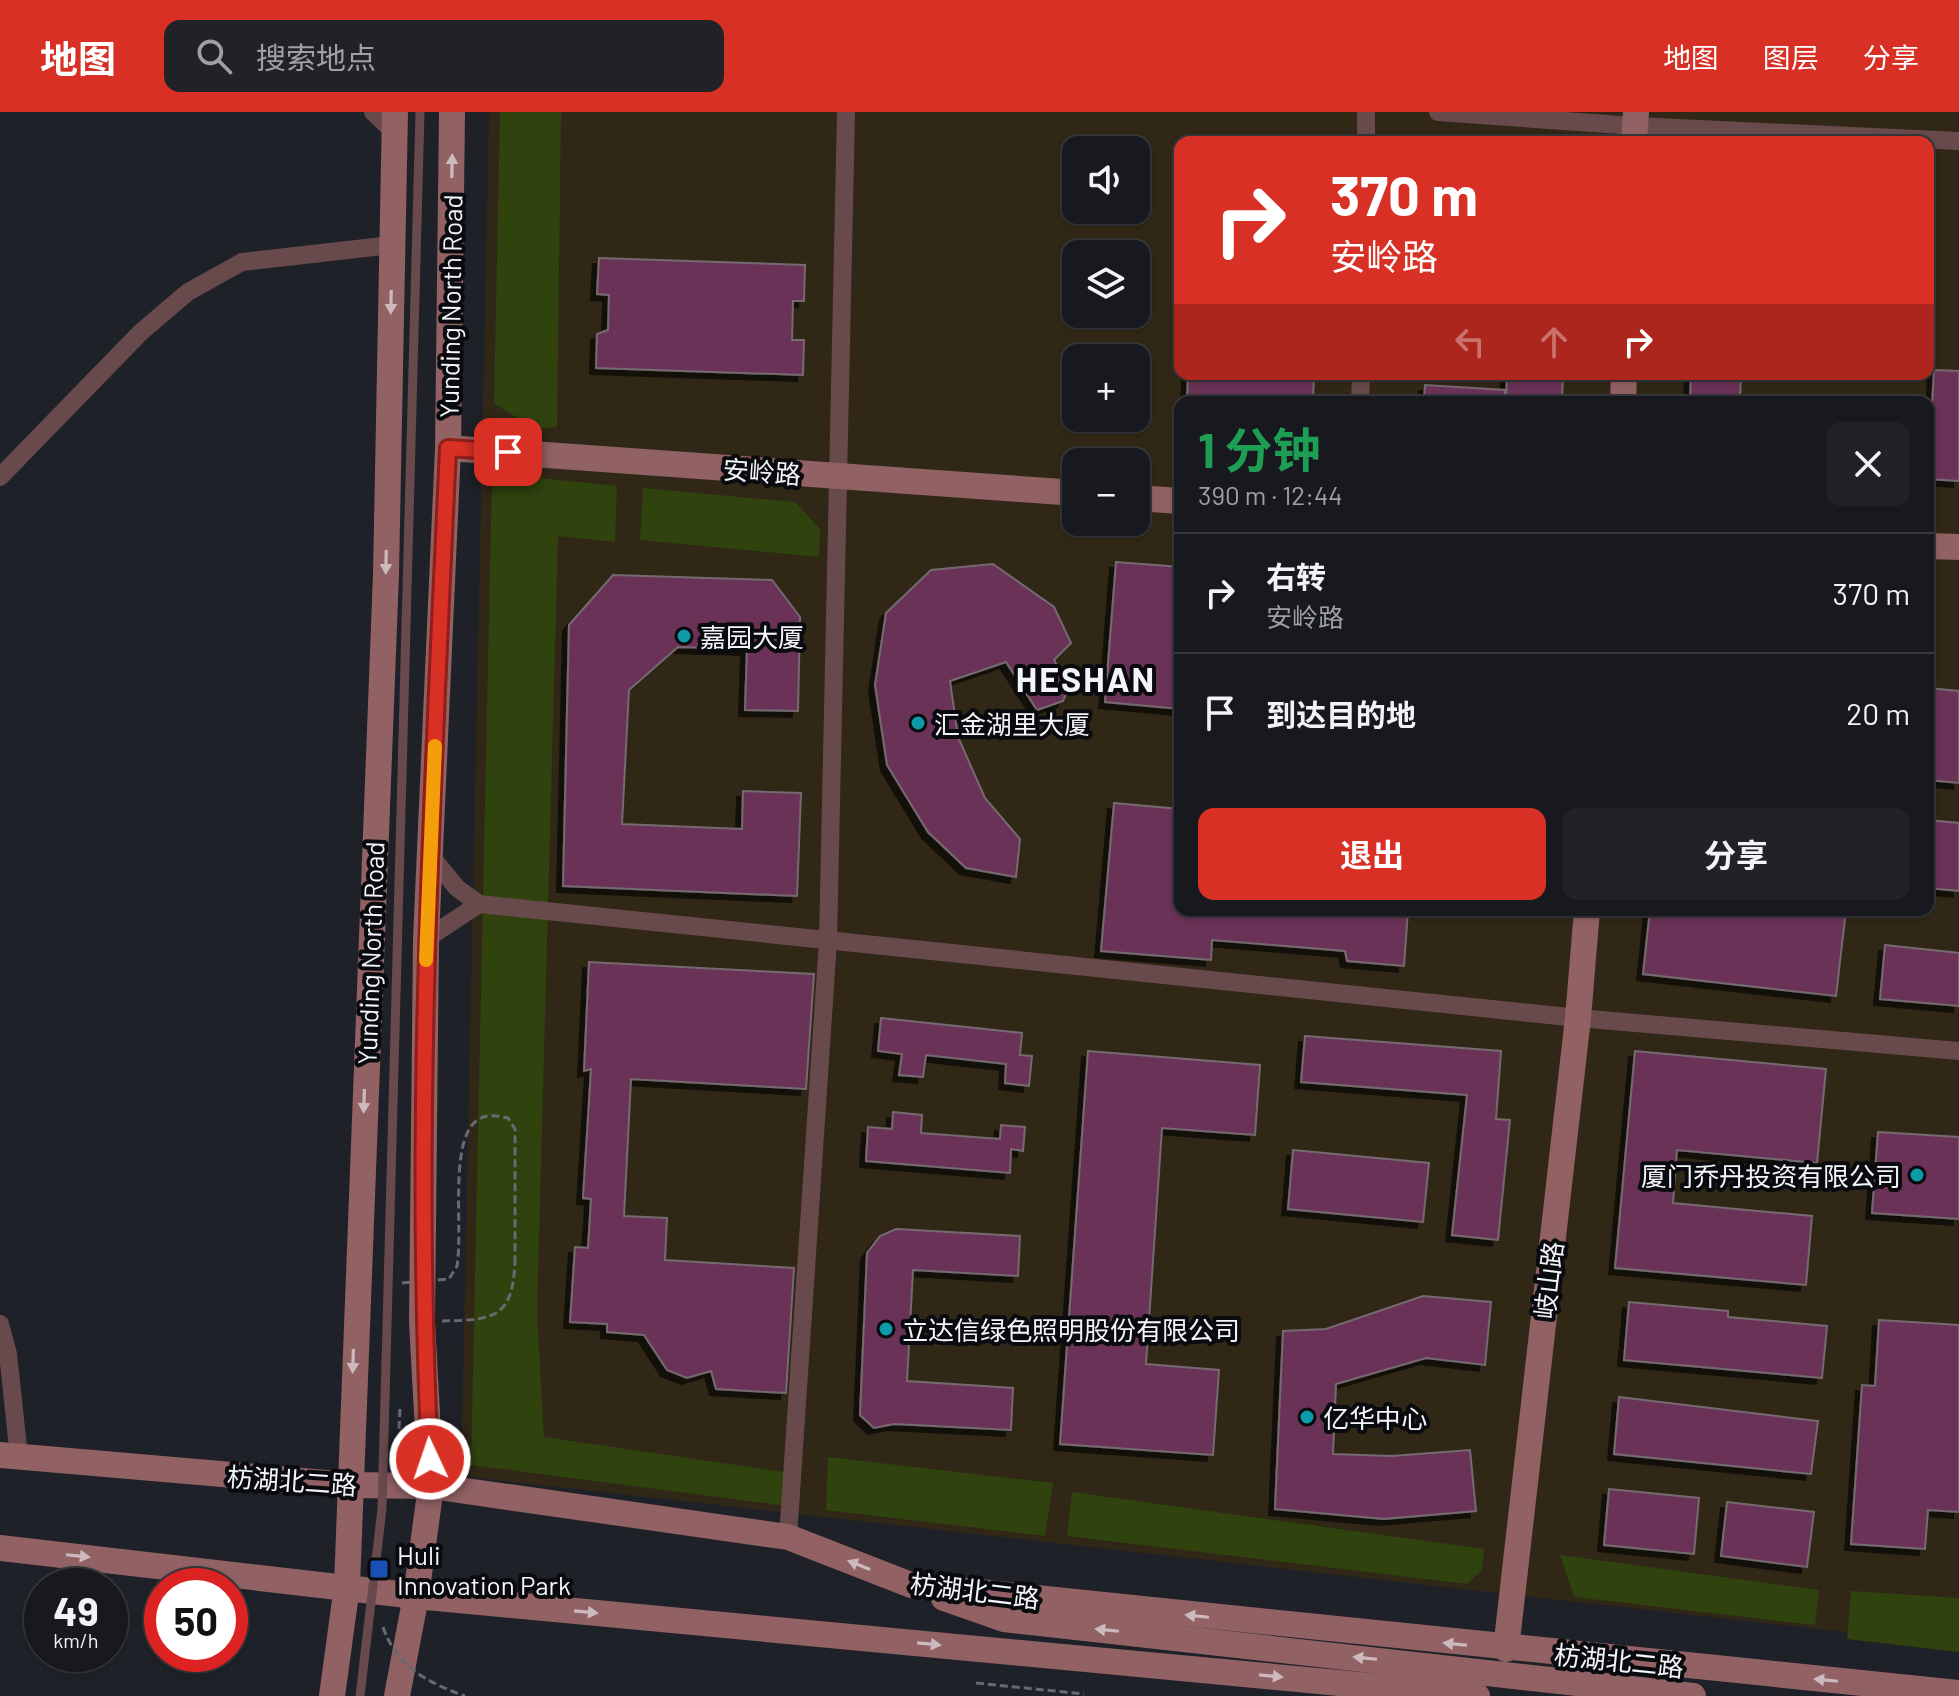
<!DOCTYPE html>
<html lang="zh">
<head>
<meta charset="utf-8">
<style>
	body { margin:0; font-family:Barlow,"Noto Sans SC",sans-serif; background:#202227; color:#f1f3f6; height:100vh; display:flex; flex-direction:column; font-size:30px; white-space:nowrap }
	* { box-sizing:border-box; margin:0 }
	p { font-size:26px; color:#9ea0a4 }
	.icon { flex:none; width:44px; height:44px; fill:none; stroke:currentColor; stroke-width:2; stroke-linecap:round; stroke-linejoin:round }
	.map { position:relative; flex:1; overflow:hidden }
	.side { position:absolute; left:1174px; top:284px; width:760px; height:520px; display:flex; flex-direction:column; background:#17191e; border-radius:16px; box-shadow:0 2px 6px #0004,0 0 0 2px #36383c }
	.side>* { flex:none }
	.top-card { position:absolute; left:1174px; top:24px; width:760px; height:244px; border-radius:16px; box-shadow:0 2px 6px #0004,0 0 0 2px #36383c; background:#d93025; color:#fff; overflow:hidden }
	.tools { position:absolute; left:1062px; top:24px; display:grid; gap:16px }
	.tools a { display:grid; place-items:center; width:88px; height:88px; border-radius:16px; background:#17191e; box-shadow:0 2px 6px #0004,0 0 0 2px #36383c; font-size:40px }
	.speed { position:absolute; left:24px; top:1456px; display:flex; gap:16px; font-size:40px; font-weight:700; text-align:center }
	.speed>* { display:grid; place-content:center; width:104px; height:104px; border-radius:50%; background:#17191e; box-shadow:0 2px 6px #0004,0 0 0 2px #36383c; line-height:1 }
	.speed small { font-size:20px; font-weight:400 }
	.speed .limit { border:12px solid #d22; background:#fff; color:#111 }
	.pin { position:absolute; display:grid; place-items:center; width:68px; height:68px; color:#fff; margin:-34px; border-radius:16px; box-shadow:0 4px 12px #0006 }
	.me { position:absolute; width:88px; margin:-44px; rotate:357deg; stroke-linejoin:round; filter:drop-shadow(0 0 6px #0008) }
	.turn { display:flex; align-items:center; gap:28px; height:168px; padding:0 24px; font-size:36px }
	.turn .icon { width:104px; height:104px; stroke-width:2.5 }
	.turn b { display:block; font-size:56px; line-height:68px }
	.lanes { display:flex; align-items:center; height:76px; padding:0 24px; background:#0003; justify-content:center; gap:40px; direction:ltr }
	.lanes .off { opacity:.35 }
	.round { display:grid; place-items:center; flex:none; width:84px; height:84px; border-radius:16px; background:#202227 }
	.headline { display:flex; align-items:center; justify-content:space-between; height:136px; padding:0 24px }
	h1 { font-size:48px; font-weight:700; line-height:60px; color:#1e9e55 }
	.primary-button { display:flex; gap:16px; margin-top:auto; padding:16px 24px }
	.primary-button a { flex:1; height:92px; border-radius:16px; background:#d93025; color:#fff; font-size:32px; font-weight:700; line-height:92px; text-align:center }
	.primary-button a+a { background:#202227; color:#f1f3f6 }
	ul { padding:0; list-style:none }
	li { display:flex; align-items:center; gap:24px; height:120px; padding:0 24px; border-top:2px solid #36383c }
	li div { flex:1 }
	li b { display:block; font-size:30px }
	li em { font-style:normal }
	header { display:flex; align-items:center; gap:48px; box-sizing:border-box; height:112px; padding:0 40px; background:#d93025; color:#fff }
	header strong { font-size:38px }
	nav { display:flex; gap:44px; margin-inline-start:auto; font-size:28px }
	.search { width:560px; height:72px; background:#202227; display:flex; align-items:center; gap:20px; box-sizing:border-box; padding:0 28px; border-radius:16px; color:#9ea0a4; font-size:30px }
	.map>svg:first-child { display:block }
	.commercial { fill:#302717; fill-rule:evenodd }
	.green { fill:#30430f }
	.building { fill:#693257; stroke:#746a70; stroke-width:2; filter:url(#shadow) }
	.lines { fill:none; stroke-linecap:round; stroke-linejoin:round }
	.path { stroke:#686a71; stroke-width:3; stroke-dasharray:8 4; stroke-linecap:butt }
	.street { stroke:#694a4c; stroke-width:18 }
	.secondary { stroke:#916164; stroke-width:26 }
	.path-bridge { stroke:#686a71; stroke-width:3; stroke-dasharray:8 4; stroke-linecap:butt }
	.lane-bridge { stroke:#694a4c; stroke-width:9 }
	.oneway { fill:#ccbabe }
	.route-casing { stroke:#8d1f18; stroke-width:20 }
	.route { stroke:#d93025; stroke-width:14 }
	.slow { stroke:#f59e0b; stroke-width:14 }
	.culture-dot { fill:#0f9aa8; stroke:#0a0b0e; stroke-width:3 }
	.transit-dot { fill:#1a4fb4; stroke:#0a0b0e; stroke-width:3 }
	.labels { text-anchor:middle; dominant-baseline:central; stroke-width:8; stroke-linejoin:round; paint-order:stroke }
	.street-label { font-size:26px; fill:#f3f5fa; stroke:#0a0b0e }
	.poi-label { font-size:26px; fill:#f3f5fa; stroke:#0a0b0e; text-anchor:start }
	.district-label { font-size:34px; font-weight:bold; letter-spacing:2px; fill:#f3f5fa; stroke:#0a0b0e }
</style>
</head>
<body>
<header>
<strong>地图</strong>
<div class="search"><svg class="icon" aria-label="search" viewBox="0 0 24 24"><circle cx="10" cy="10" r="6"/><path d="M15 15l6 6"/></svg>搜索地点</div>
<nav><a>地图</a><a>图层</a><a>分享</a></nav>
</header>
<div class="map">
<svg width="1959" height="1584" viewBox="0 0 1959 1584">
	<defs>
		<filter id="shadow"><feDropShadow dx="-6" dy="6" stdDeviation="0" flood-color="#0009"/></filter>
	</defs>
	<rect width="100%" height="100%" fill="#1f2128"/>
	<path class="commercial" d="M489 0H1959V1533L461 1364ZM1180 30H1928V262H1180ZM1076 38H1136V98H1076ZM1076 142H1136V202H1076ZM1076 246H1136V306H1076ZM1180 290H1928V798H1180ZM1076 350H1136V410H1076Z"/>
	<g class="green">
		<polygon points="500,0 561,0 557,315 534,317 494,291"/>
		<polygon points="492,361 617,374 615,430 558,424 537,1200 544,1325 791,1361 787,1394 471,1353"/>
		<polygon points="643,376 795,390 820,417 819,445 640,428"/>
		<polygon points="828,1345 1053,1371 1045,1424 826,1398"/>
		<polygon points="1072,1380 1484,1437 1482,1458 1467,1472 1067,1424"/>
		<polygon points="1560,1443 1819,1478 1815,1513 1574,1485"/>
		<polygon points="1851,1479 1959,1486 1959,1540 1847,1527"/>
	</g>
	<g class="building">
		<polygon points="599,146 805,153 804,189 793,189 792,228 804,228 803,263 596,256 597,222 608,218 609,183 597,182"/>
		<polygon points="1934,258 1959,259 1959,369 1928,367"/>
		<polygon points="1188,262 1314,262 1313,290 1187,290"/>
		<polygon points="1507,262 1563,262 1562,290 1506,290"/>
		<polygon points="1691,262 1741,262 1740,290 1690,290"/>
		<polygon points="1425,273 1505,278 1505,290 1424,290"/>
		<polygon points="1116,450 1180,455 1180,597 1105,590"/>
		<polygon points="993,452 1054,495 1071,531 1054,548 1069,575 1063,589 1037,598 1006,550 950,569 958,625 985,686 1020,727 1016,765 966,756 928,720 887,653 875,573 886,501 931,458"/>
		<polygon points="613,463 772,468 800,505 798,599 745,598 747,537 678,535 629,578 622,712 742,717 743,679 801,681 797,784 563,774 569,513"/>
		<polygon points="1928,576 1959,579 1959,671 1928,668"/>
		<polygon points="1114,691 1180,697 1180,798 1408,798 1404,854 1347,849 1345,839 1212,828 1211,848 1101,839"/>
		<polygon points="1928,708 1959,711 1959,779 1928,776"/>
		<polygon points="1650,798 1846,798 1836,884 1643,862"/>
		<polygon points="1885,833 1959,841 1959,894 1880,887"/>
		<polygon points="589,850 814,862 806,977 631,967 624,1104 667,1106 665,1148 794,1156 786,1281 716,1277 711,1259 687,1266 667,1258 644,1223 607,1220 607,1212 570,1210 575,1135 588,1136 591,1087 583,1086 591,957 584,959"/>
		<polygon points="881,906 1022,921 1020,943 1032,944 1029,974 1005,971 1006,952 926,943 923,965 899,963 902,942 878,939"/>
		<polygon points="1305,924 1501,939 1496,1007 1510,1008 1498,1128 1452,1123 1467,983 1301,970"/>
		<polygon points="1088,939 1260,953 1255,1023 1162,1016 1146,1252 1219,1258 1213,1343 1060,1332"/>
		<polygon points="1635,939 1826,957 1817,1051 1677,1038 1673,1091 1812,1104 1806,1173 1615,1156"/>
		<polygon points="893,1000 922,1003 921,1021 1000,1027 1001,1013 1025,1015 1023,1039 1011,1037 1010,1061 866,1049 868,1015 892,1017"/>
		<polygon points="1878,1020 1959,1025 1959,1107 1872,1101"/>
		<polygon points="1293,1038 1429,1051 1423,1110 1288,1097"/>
		<polygon points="896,1117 1020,1124 1018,1164 913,1158 907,1269 1013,1276 1011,1318 894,1312 874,1316 860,1303 867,1141 880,1124"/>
		<polygon points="1423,1184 1491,1190 1485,1253 1426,1246 1336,1272 1333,1342 1392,1344 1470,1338 1476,1399 1384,1407 1275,1397 1283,1219 1326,1217"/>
		<polygon points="1629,1190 1728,1199 1728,1205 1827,1214 1822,1266 1624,1248"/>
		<polygon points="1879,1208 1959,1213 1959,1400 1928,1398 1925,1437 1851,1432 1862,1273 1875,1274"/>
		<polygon points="1619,1285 1818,1309 1811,1362 1614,1342"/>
		<polygon points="1609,1377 1699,1386 1694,1442 1604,1433"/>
		<polygon points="1727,1390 1814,1400 1807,1455 1721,1444"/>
	</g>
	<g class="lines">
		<g class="path">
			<path d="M442 1209C495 1208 513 1206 515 1148"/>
			<polyline points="976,1571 1084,1582"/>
		</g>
		<g class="street">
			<polyline points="373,0 394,20"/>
			<polyline points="1438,0 1635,14 1959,29"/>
			<polyline points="1366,30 1366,0"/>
			<polyline points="1360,290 1361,262"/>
			<polyline points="0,365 141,220 188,180 242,150 392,133"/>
			<polyline points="430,743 457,776 479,792 1578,906 1959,939"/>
			<polyline points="426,827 479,792"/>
			<polyline points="0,1212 8,1242 19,1345"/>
			<polyline points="788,1425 828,829 846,0"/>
		</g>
		<g class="secondary">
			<polyline points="1634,30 1636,0"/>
			<polyline points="1623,290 1624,262"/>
			<polyline points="448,336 1076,381"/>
			<polyline points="1136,386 1180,389"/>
			<polyline points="1928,434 1959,435"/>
			<polyline points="0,1343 348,1373 431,1374 788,1425 911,1473 1959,1581"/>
			<polyline points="0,1436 416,1484 1477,1584"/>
			<polyline points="944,1486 1004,1507 1693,1584"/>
			<polyline points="1506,1537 1578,906 1587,798"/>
			<polyline points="332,1584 347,1474 386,462 395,0"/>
			<polyline points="397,1584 416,1484 431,1374 422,1210 426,827 448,336 452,0"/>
		</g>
		<g class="path-bridge">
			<path d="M402 1171 449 1167 457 1154C463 1118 450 1038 473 1012 483 1001 496 1003 508 1006L515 1017V1148"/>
			<polyline points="399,1317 400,1297"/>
			<path d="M383 1515C396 1554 428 1571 465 1584"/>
		</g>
		<polyline class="lane-bridge" points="360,1584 382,1397 420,0"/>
	</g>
	<defs><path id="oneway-solid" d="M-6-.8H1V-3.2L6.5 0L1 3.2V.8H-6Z" transform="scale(2)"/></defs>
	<g class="oneway">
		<use href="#oneway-solid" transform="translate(452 54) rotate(-89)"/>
		<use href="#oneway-solid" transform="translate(391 190) rotate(91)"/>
		<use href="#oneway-solid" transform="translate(386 450) rotate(91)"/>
		<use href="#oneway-solid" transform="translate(364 989) rotate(92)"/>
		<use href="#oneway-solid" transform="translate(353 1249) rotate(92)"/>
		<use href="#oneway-solid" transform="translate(78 1444) rotate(6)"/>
		<use href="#oneway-solid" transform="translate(859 1453) rotate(-158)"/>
		<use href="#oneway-solid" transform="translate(586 1500) rotate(5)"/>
		<use href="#oneway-solid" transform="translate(1197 1504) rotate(-174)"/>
		<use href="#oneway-solid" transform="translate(1107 1518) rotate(-174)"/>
		<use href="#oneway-solid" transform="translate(929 1532) rotate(5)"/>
		<use href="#oneway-solid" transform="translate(1455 1532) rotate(-174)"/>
		<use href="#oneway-solid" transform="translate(1365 1546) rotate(-174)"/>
		<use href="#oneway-solid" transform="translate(1271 1564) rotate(5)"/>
		<use href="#oneway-solid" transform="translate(1826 1568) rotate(-174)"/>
	</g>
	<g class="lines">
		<g class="route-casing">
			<path id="route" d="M430 1347C413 1010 433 673 448 336L508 340"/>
		</g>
		<use href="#route" class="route"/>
		<polyline class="slow" points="426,848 435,634"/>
	</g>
	<g class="culture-dot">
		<circle cx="684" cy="524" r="8"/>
		<circle cx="918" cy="611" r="8"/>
		<circle cx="1917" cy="1063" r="8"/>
		<circle cx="886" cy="1217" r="8"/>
		<circle cx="1307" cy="1305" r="8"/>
	</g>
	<rect class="transit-dot" x="369" y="1447" width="20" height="20" rx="4"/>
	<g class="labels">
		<g class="street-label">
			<text transform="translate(450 194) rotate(-89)">Yunding North Road</text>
			<text transform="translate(762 359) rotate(4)">安岭路</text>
			<text transform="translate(370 841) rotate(-88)">Yunding North Road</text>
			<text transform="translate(1548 1168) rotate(-83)">岐山路</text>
			<text transform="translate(292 1368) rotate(4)">枋湖北二路</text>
			<text transform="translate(975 1478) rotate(7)">枋湖北二路</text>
			<text transform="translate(1619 1548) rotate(6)">枋湖北二路</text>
		</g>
		<g class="poi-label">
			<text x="700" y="524">嘉园大厦</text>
			<text x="934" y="611">汇金湖里大厦</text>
			<text x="1901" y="1063" text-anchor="end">厦门乔丹投资有限公司</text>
			<text x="902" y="1217">立达信绿色照明股份有限公司</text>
			<text x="1323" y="1305">亿华中心</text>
			<text x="397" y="1442">Huli<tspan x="397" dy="30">Innovation Park</tspan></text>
		</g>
		<g class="district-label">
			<text x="1086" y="566">HESHAN</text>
		</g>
	</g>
</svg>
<div class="tools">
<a><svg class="icon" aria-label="sound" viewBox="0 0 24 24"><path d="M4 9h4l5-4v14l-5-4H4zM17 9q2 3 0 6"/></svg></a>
<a><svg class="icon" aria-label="layers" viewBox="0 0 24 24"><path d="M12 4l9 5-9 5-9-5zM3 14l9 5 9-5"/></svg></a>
<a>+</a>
<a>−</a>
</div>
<div class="speed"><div>49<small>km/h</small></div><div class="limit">50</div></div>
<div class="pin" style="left:508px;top:340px;background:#d93025"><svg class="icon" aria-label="arrive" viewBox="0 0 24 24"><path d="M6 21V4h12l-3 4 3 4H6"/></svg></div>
<svg class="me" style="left:430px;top:1347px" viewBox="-20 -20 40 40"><circle r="17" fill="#d93025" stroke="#fff" stroke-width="3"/><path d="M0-11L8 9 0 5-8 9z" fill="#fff"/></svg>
<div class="top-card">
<div class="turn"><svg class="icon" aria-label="right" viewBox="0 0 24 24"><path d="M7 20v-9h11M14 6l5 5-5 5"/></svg><div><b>370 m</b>安岭路</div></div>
<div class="lanes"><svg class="icon off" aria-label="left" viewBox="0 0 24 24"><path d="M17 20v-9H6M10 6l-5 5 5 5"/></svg><svg class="icon off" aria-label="ahead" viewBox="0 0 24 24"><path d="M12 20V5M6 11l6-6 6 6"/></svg><svg class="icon" aria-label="right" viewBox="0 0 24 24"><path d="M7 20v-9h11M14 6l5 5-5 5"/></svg></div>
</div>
<section class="side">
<div class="headline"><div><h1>1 分钟</h1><p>390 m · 12:44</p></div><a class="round"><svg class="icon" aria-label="close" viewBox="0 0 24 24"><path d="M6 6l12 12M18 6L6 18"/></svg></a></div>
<ul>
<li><svg class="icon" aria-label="right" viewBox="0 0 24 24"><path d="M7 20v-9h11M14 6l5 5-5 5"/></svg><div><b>右转</b><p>安岭路</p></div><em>370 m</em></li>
<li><svg class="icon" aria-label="arrive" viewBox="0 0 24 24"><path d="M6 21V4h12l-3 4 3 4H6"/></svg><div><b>到达目的地</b></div><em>20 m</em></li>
</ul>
<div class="primary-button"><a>退出</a><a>分享</a></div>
</section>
</div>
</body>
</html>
